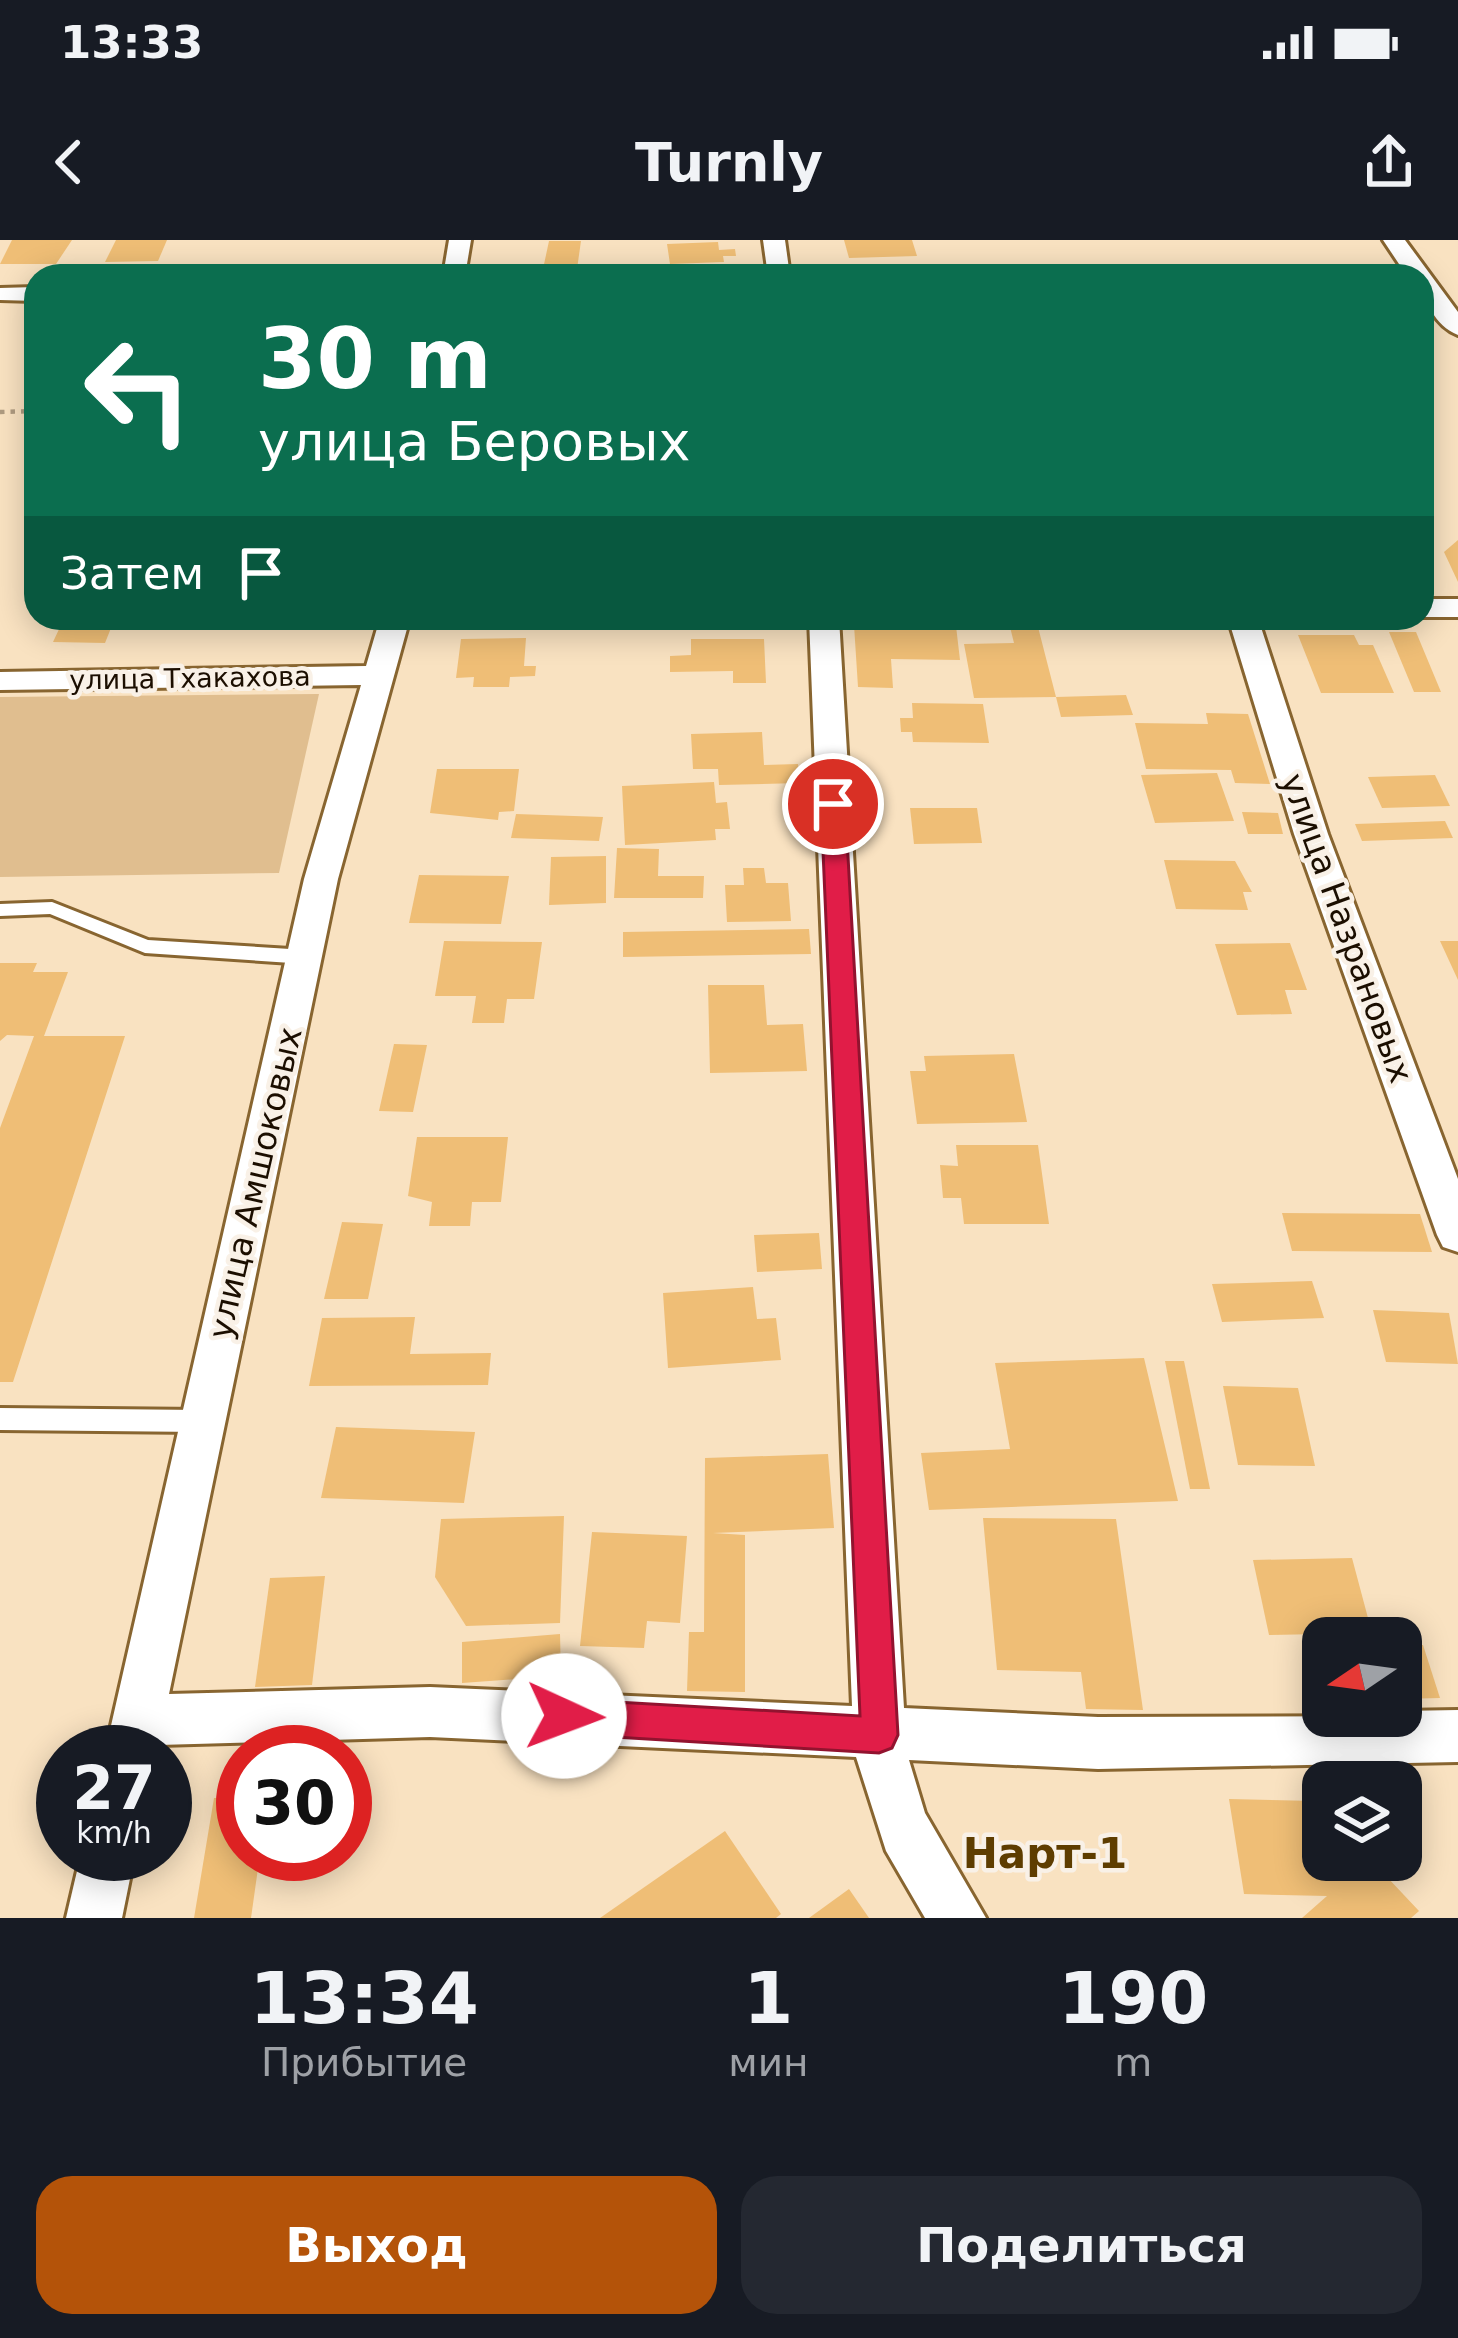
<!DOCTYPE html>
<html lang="ru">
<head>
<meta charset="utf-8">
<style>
	body { margin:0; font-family:"DejaVu Sans",sans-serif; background:#242831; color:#f1f3f6; height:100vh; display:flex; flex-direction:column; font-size:45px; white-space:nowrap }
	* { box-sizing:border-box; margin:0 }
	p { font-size:39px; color:#9ea1a6 }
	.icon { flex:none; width:66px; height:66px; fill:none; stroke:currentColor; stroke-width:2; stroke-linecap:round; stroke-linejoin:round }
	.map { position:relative; height:1678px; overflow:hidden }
	.details { display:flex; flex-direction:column; background:#171b24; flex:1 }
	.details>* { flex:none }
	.banner { position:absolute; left:24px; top:24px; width:1410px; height:366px; border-radius:36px; box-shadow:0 6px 30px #0003; background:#0b6e4f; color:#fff; overflow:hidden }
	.needle { width:78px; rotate:257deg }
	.tools { position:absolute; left:1302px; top:1377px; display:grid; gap:24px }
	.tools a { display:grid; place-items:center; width:120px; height:120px; border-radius:24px; background:#171b24; box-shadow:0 6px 30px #0003; font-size:60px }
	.speed { position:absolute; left:36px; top:1485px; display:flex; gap:24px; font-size:60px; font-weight:700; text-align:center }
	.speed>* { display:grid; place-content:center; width:156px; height:156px; border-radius:50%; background:#171b24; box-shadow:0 6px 30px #0003; line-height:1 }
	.speed small { font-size:30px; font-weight:400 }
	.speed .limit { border:18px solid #d22; background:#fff; color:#111 }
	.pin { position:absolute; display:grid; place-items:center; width:102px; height:102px; color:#fff; margin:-51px; border:6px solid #fff; border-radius:50%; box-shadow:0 3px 12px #0007 }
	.me { position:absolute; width:132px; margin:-66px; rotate:92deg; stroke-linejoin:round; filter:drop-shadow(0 0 9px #0008) }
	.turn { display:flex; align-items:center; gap:42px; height:252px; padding:0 36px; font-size:54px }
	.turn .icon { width:156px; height:156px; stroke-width:2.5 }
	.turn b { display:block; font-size:84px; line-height:102px }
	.then { display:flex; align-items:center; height:114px; padding:0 36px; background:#0003; gap:24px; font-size:45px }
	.eta { display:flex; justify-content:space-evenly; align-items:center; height:204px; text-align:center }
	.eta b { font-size:72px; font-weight:700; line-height:84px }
	.cta { display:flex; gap:24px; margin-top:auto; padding:24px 36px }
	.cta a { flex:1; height:138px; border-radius:36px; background:#b45309; color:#fff; font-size:48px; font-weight:700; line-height:138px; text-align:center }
	.cta a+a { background:#242831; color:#f1f3f6 }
	.status { display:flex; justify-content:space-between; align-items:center; height:84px; padding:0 60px; background:#171b24; direction:ltr }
	.status svg { height:33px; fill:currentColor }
	header { display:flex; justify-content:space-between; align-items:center; height:156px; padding:0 36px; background:#171b24; font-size:54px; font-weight:700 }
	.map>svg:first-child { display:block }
	.green { fill:#e0be8f }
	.building { fill:#efbe76 }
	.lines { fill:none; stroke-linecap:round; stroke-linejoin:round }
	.lane-casing { stroke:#886530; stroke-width:6 }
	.street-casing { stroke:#886530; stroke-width:6 }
	.path { stroke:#af9b80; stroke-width:4.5; stroke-dasharray:4.5 6; stroke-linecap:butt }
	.lane { fill:#fff; fill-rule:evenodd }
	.street { fill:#fff; fill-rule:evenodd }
	.route { fill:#e11d48; stroke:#92132f; stroke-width:3 }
	.labels { text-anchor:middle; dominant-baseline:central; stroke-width:9; stroke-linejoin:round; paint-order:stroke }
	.far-street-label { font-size:27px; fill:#1b0e00; stroke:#f9f1e7 }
	.street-label { font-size:33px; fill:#1b0e00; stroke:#f9f1e7 }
	.near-neighbourhood-label { font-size:42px; font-weight:bold; fill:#5e3d00; stroke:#f9f1e7 }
</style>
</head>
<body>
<div class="status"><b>13:33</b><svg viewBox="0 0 49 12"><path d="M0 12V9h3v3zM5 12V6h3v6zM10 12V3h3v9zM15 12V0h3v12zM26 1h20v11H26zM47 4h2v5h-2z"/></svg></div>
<header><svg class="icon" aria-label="back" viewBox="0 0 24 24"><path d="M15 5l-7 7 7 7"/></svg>Turnly<svg class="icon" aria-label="share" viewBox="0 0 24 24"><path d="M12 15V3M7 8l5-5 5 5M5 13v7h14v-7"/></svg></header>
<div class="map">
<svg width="1458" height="1678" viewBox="0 0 1458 1678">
	<rect width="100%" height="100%" fill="#f9e2c1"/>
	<polygon class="green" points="319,454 279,633 0,637 0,457"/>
	<g class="building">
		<polygon points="12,0 72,0 56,24 0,24"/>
		<polygon points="116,0 167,0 158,21 105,22"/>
		<polygon points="844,0 912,0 917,16 849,18"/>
		<polygon points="549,1 581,1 577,29 543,29"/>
		<polygon points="718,2 719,10 735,9 736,16 723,16 724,22 670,24 667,4"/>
		<polygon points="1458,300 1458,342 1444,312"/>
		<polygon points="90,378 115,378 105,403 53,402 61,385 87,385"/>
		<polygon points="854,385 956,386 960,420 891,419 893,448 858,447"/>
		<polygon points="1010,387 1038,387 1056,457 1126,455 1133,475 1061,477 1056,457 974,458 964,404 1014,403"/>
		<polygon points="1389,392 1416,392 1441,452 1414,452"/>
		<polygon points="1298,395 1354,395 1359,405 1373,405 1394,453 1321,453"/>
		<polygon points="526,398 524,426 536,426 535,436 510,437 509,447 473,447 474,437 456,438 461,399"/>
		<polygon points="691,399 764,399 766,443 733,443 733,431 670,432 670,416 691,415"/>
		<polygon points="912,463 983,464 989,503 913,502 912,492 901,492 900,478 913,478"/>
		<polygon points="1206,473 1248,474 1270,544 1235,543 1231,530 1146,529 1135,483 1208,484"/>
		<polygon points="762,492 764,525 798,524 800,543 719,545 718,529 693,529 691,494"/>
		<polygon points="437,529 519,529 514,571 499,572 498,580 430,573"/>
		<polygon points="1217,533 1234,581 1155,583 1141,535"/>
		<polygon points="1435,535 1450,566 1382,568 1368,537"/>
		<polygon points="714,542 716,563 727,562 730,589 715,589 716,600 625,605 622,546"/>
		<polygon points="910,568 977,568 982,603 914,604"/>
		<polygon points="1242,572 1278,573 1283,594 1248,594"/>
		<polygon points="516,574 603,577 599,601 511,598"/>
		<polygon points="1445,581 1453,598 1362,601 1355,584"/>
		<polygon points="617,608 659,609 658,636 704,636 703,658 614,658"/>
		<polygon points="606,616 606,663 549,665 551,617"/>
		<polygon points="1164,620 1235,621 1252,652 1243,652 1248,670 1176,669"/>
		<polygon points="743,628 764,628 766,643 788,643 791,681 727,682 725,645 744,645"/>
		<polygon points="419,635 509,636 501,684 409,683"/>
		<polygon points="809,689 811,714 623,717 623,692"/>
		<polygon points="444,701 542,702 534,759 507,759 504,783 472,783 476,756 435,756"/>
		<polygon points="1440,701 1458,701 1458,740"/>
		<polygon points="1290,703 1307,750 1285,750 1292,774 1237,775 1215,704"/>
		<polygon points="0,723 37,723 33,732 68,732 44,796 125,796 13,1142 0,1142 0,888 34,796 7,795 0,801"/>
		<polygon points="708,745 764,745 767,785 803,784 807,831 710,833"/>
		<polygon points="394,804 427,805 413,872 379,871"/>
		<polygon points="1014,814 1027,882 917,884 910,831 926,831 924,816"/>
		<polygon points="417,897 508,897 501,962 472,962 470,986 429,986 432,962 408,956"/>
		<polygon points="956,905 1038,905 1049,984 964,984 961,958 943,958 940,925 958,926"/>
		<polygon points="1282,973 1420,974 1432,1012 1292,1011"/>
		<polygon points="342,982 383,984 368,1059 324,1059"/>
		<polygon points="819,993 822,1029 757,1032 754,995"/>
		<polygon points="1312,1041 1324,1078 1222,1082 1212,1044"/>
		<polygon points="753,1047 757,1079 776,1078 781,1120 668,1128 663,1053"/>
		<polygon points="1373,1070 1449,1073 1458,1124 1386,1122"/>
		<polygon points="415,1077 410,1114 491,1113 488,1145 309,1146 322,1078"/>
		<polygon points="1144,1118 1178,1261 929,1270 921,1213 1010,1209 995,1123"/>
		<polygon points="1165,1121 1184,1121 1210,1249 1190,1249"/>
		<polygon points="1223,1146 1298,1148 1315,1226 1238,1225"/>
		<polygon points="336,1187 475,1192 464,1263 321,1258"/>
		<polygon points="828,1214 834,1288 713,1293 745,1295 745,1452 687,1451 689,1392 704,1392 705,1218"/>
		<polygon points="564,1276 560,1383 466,1386 435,1337 441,1279"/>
		<polygon points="983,1278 1116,1279 1143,1470 1086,1469 1081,1432 997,1430"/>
		<polygon points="592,1292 687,1296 680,1383 647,1381 644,1408 580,1406"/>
		<polygon points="1352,1318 1372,1393 1269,1395 1253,1320"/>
		<polygon points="325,1336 312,1445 255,1447 270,1338"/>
		<polygon points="560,1394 561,1436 462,1443 462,1402"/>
		<polygon points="1401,1405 1423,1405 1440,1458 1401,1459"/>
		<polygon points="243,1557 243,1614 260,1614 251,1678 194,1678 214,1558"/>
		<polygon points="1229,1559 1315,1561 1323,1570 1323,1620 1371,1620 1419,1671 1411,1678 1302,1678 1327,1656 1244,1654"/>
		<polygon points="725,1591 781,1674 776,1678 600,1678"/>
		<polygon points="849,1649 869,1678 809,1678"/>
	</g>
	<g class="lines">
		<g class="lane-casing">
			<g id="lane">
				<polygon points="52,662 148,700 306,710 316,717 306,724 145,713 50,674 0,676 0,664"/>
				<polygon points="0,1168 201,1170 210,1173 213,1181 210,1189 201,1192 0,1190"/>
			</g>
		</g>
		<g class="street-casing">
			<g id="street">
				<polygon points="449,0 471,0 465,36 443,36"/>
				<polygon points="763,0 785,0 790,36 768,36"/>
				<path d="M1383 0H1405L1458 72V95C1435 86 1422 59 1422 36H1407Z"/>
				<polygon points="36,47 36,61 0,60 0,48"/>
				<rect x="1422" y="359" width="36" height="18"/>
				<polygon points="380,378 410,378 338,639 169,1454 430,1447 852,1466 809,378 839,378 904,1468 1098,1477 1401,1476 1401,1471 1458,1470 1458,1522 1098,1529 909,1520 925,1573 986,1678 925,1678 886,1611 856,1517 430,1497 159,1505 157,1512 105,1512 304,639 361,445 0,450 0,432 366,426"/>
				<polygon points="1228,378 1258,378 1328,594 1458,939 1458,1012 1443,1007 1437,995 1294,594"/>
				<polygon points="81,1614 135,1614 122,1678 66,1678"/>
			</g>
		</g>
		<polyline class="path" points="0,172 36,171"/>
		<use href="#lane" class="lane"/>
		<use href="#street" class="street"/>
	</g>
	<polygon class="route" points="833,557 845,564 898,1495 892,1508 879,1513 564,1494 551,1489 546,1476 551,1464 564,1459 860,1476 821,564"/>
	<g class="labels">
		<g class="far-street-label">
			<text transform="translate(190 438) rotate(-1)">улица Тхакахова</text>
		</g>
		<g class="street-label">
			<text transform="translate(1347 688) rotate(70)">улица Назрановых</text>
			<text transform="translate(255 943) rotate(-77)">улица Амшоковых</text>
		</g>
		<g class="near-neighbourhood-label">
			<text x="1045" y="1613">Нарт-1</text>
		</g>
	</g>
</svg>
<div class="tools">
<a><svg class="needle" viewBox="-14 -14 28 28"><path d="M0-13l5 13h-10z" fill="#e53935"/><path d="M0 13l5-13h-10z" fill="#9ea1a6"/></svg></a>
<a><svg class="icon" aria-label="layers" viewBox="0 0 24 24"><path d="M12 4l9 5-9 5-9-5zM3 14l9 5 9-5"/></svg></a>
</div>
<div class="speed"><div>27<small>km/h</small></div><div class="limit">30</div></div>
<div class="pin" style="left:833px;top:564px;background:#d93025"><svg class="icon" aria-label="arrive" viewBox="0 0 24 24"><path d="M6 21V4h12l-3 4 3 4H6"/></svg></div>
<svg class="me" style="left:564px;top:1476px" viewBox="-20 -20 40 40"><circle r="19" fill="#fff"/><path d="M0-13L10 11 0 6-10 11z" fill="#e11d48"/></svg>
<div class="banner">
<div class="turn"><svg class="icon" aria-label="left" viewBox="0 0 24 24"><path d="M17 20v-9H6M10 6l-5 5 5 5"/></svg><div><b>30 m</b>улица Беровых</div></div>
<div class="then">Затем<svg class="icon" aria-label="arrive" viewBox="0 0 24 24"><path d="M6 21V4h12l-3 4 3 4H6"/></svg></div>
</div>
</div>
<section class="details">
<div class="eta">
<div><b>13:34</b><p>Прибытие</p></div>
<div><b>1</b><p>мин</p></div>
<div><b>190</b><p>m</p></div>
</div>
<div class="cta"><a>Выход</a><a>Поделиться</a></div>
</section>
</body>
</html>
